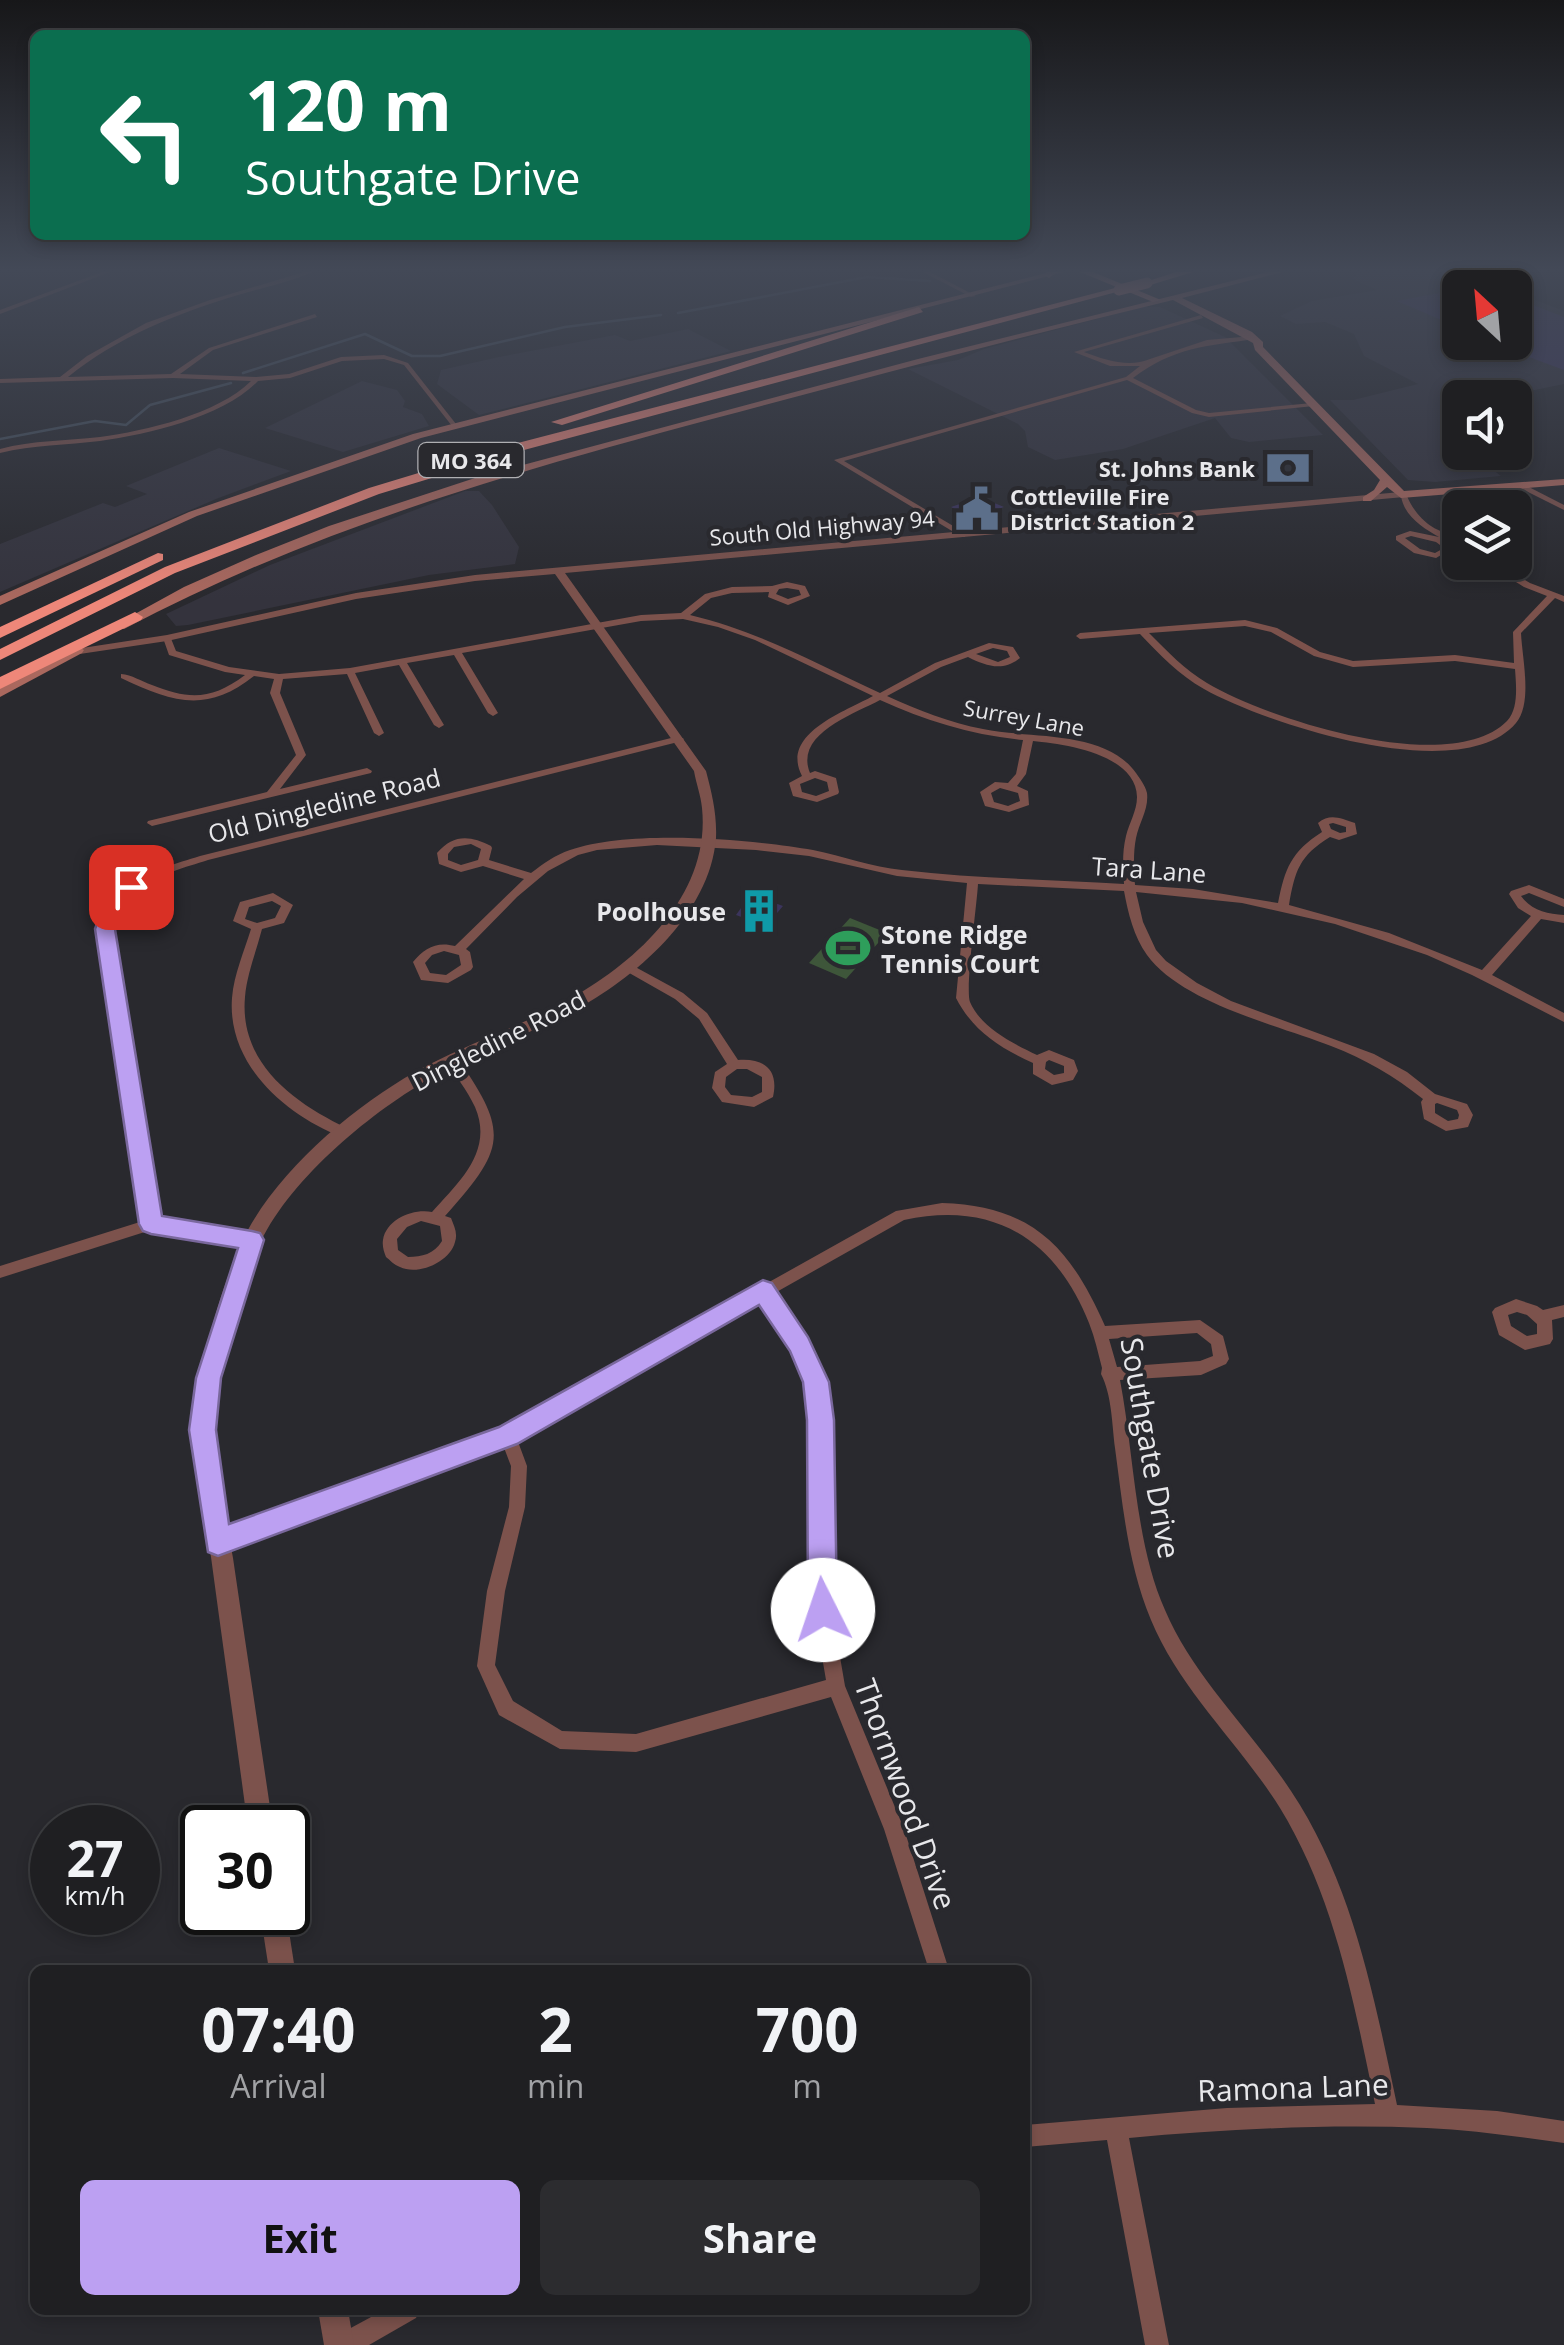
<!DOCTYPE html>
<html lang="en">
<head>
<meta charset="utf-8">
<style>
	body { margin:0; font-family:"Open Sans",sans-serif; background:#2c2c2f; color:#f1f3f6; height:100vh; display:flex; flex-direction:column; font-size:38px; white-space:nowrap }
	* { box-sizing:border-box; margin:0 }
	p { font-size:32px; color:#a1a2a5 }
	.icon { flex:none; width:55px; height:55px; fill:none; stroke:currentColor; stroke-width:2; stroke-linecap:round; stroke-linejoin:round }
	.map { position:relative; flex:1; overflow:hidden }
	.side { position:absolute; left:30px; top:1965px; width:1000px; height:350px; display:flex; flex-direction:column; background:#1f1f22; border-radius:15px; box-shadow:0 5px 15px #0003,0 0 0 2px #3c3d40 }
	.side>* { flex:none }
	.banner { position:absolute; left:30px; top:30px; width:1000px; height:210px; border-radius:15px; box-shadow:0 5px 15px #0003,0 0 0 2px #3c3d40; background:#0b6e4f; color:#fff; overflow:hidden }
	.needle { width:65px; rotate:334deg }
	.fabs { position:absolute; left:1442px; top:270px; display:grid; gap:20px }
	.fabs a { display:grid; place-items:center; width:90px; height:90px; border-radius:15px; background:#1f1f22; box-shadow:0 5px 15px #0003,0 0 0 2px #3c3d40; font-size:50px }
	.speed { position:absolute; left:30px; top:1805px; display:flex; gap:20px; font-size:50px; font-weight:700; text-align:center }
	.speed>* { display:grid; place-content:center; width:130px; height:130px; border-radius:50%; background:#1f1f22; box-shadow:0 5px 15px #0003,0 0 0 2px #3c3d40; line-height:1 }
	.speed small { font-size:25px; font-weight:400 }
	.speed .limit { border:5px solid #111; border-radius:15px; background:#fff; color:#111 }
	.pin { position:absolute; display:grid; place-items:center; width:85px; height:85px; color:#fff; margin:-42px; border-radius:20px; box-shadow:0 5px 15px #0006 }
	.me { position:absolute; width:110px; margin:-55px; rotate:356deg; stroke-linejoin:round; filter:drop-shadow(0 0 8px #0008) }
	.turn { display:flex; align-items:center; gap:35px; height:210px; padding:0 50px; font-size:45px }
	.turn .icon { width:130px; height:130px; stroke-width:2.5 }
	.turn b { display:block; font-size:70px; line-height:85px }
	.eta { display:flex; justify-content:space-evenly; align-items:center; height:170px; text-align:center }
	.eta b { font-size:60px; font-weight:700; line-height:70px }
	.primary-button { display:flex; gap:20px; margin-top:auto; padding:20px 50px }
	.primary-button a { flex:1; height:115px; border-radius:15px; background:#bca0f2; color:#111; font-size:40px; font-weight:700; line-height:115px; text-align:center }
	.primary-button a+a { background:#2c2c2f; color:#f1f3f6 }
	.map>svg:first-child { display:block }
	.built { fill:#34333d }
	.green { fill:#3e563a }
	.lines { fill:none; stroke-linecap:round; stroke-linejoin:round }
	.stream { stroke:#46505c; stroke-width:2.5 }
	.building { fill:#3b345c }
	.minor { fill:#7c524c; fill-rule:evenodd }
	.tertiary { fill:#7c524c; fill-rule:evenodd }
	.secondary { fill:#aa685e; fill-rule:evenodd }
	.primary { fill:#cd786c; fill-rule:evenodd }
	.motorway { fill:#ee8779; fill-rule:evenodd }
	.motorway-bridge { stroke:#ee8779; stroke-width:11 }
	.route { fill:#bca0f2; stroke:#7a689d; stroke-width:2.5 }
	.labels { text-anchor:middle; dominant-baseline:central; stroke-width:8; stroke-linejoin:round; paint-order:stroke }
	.shield { fill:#29292e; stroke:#afafb2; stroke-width:2.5 }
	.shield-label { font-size:22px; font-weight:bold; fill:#e8e8eb }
	.far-poi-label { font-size:22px; font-weight:bold; fill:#e8e8eb; stroke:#29292e; text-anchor:end }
	.far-street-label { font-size:22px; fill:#e8e8eb; stroke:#29292e }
	.street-label { font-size:25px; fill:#e8e8eb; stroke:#29292e }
	.poi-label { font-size:25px; font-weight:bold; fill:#e8e8eb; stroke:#29292e; text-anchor:end }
	.near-street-label { font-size:30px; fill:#e8e8eb; stroke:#29292e }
</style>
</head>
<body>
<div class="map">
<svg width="1564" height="2345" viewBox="0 0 1564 2345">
	<rect width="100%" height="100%" fill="#29292e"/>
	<g class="built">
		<polygon points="1357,272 1463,272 1503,287 1460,288 1460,342 1515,342 1515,292 1564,311 1564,384 1501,397 1460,398 1460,452 1471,453 1501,476 1435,482 1408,480 1330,400 1353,400 1418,384 1364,356 1354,334 1325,322 1296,324 1280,316 1312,301 1377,290 1353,279"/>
		<polygon points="1142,307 1160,307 1225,337 1323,435 1249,442 1231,438 1215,418 1123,449 1055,460 1028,447 1025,431 1018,424 908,369 958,360 984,349"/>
		<polygon points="688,329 731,351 479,415 437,384 441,370 499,357 615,335 630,341"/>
		<polygon points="362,381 397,390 405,401 403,407 422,414 429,426 343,452 265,428"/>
		<polygon points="219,448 291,471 216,499 0,592 0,544 103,503 115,507 147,494 126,486"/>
		<polygon points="465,491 479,491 492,505 519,547 515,564 429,575 188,625 176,626 166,614 270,565"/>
	</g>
	<polygon class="green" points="850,918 887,933 846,979 809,963"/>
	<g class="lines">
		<g class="stream">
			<polyline points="678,313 867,277 930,281"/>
			<polyline points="243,373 365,334 412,356 440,356 565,327 661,315"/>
			<polyline points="0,439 95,421 126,425 150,405 231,383"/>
		</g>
	</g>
	<g class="building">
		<polygon points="1460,289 1460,328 1397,301"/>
		<polygon points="1515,298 1564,317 1564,370 1515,352"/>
		<polygon points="980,497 1004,507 972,518 951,507"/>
		<polygon points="751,894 783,906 766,926 736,915"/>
	</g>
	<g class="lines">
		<g class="minor">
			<polygon points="102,272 110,272 0,314 0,310"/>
			<path d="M304 272H313C289 282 262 288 238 295 176 314 119 336 68 377L171 374 209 348 315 314 317 317 213 350 180 374 256 377 289 374 341 357 384 355 408 363 456 424V426H452L404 365 384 359 342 361 290 378 258 381C223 417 149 434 100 441 67 445 33 445 0 453V449C33 440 66 441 100 437 145 431 218 414 251 381L173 378 0 383V379L60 377 87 356 146 323 210 300Z"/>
			<polygon points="923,272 930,272 976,296 971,297"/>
			<path d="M1201 315 1203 318 1084 352C1105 360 1129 368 1150 359L1207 340 1253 336 1255 339C1206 346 1174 347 1133 378L1196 410 1209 413 1312 403 1314 406 1209 417 1192 413 1127 380 844 461 965 533V537H962L834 460 1126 377 1140 366H1110L1074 352Z"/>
			<polygon points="1523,484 1564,505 1564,510 1520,488 1519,486"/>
			<path d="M1401 496H1407C1416 518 1437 536 1460 534V538L1454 539 1460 543V548L1445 541 1453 548 1436 558 1414 553 1396 540V536L1410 531 1439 537C1423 528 1404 516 1401 496ZM1411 536 1436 542 1444 548 1435 553 1420 549 1405 538Z"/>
			<path d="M1484 562H1495L1530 583 1564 596V602L1555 598 1521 633C1522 657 1533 703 1516 723 1461 788 1266 724 1204 689 1179 675 1159 654 1140 634L1080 639 1076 636 1080 633 1245 620 1277 628 1320 652 1353 661 1455 655 1514 663 1513 632 1547 596 1524 587ZM1245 626 1271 632 1314 656 1353 667 1455 661 1515 669C1516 684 1519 709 1507 721 1451 778 1267 719 1207 683 1185 670 1167 651 1149 633Z"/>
			<path d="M787 582 805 586 810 596 788 605 768 597 769 592 732 593 711 598 690 615C758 631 817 664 880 693L935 663 989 643 1013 647 1020 658C1003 672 986 666 968 657L941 667 887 696C918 710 950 723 983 729 1029 739 1105 729 1136 773 1140 779 1145 785 1147 793 1149 809 1139 823 1136 838 1133 853 1134 869 1135 885L1193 889 1278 903C1285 868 1291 852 1322 832L1318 823C1330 813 1340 818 1355 823L1357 834 1339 840 1330 837C1299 856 1295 871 1289 905L1389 933 1482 970 1531 916 1518 908 1509 894 1511 891 1529 885 1564 899V907L1529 893 1521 896C1531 910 1547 914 1564 915V923L1541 919 1492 975 1564 1013V1022L1472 975 1427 955 1335 924 1242 903 1136 892 1143 922 1156 950 1166 961 1197 983 1231 1001 1374 1054 1407 1072 1435 1094 1467 1104 1473 1115 1468 1127 1446 1131 1424 1119 1421 1102 1423 1099C1394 1076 1365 1059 1331 1046 1277 1025 1182 1003 1147 955 1134 937 1128 913 1124 891L978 884C977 904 965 989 970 1002 981 1028 1014 1044 1037 1055L1049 1050 1074 1060 1078 1071 1073 1080 1052 1085 1033 1074V1063C1000 1048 973 1031 956 998L967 883 897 876 809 856 756 850 657 845 597 850 578 855 548 871 517 897 466 949 470 952 473 967 471 970 448 983 421 980 413 962C424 948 437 941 455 946L524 879 483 866 461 872 439 864 437 853C453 834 470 835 491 846L492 848 489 860 531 873C543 864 555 855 570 850 631 829 749 839 813 850 843 856 872 867 902 870 976 879 1050 879 1124 884 1123 868 1122 852 1126 836 1129 823 1137 811 1137 797 1136 754 1065 744 1033 741L1026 774 1017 786 1028 791 1029 805 1009 812 985 806 980 792 995 782 1008 783 1016 774 1023 740C972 735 926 721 880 700 854 714 794 734 810 773L815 771 836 778 839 792 838 794 817 802 793 796 789 783 802 776C780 734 844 712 873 696L755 640 718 627 683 619 641 621 462 653 498 713 493 716 488 713 454 655 407 663 444 725 439 728 434 725 399 665 355 673 384 733 379 736 374 733 347 674 283 679 280 693 306 755 280 789 367 768 372 771 371 773 152 826 147 823 148 821 267 792 296 755 270 693 274 679 254 676C206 714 172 702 121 678V674C132 675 141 681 152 685 189 700 212 700 245 675L225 672 169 655 163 638 164 636H170L176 651 229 667 279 674 350 668 641 615 681 613 705 594 732 587 772 586ZM787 588 799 590 801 595 788 599 776 594 779 589ZM993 648 1007 651 1010 657 998 662 976 654ZM815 778 827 782 829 791 816 796 802 792 800 784ZM1000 788 1018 793 1020 801 1008 806 994 802 991 793ZM1333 823 1346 827V832L1340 833 1331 829 1329 824ZM471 844 481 849 478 860 461 865 448 860V854L454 847ZM444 951 459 955 461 965 446 975 430 973 425 963 432 955ZM1049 1060 1064 1066V1073L1054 1075 1045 1069 1046 1062ZM1437 1103 1457 1110 1459 1115 1458 1119 1448 1121 1435 1113V1104Z"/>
			<path d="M679 736 684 739 682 741 208 860C161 875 115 885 112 942L157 1219 252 1234 257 1236 259 1240 257 1244 252 1246 151 1230 0 1278V1266L143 1221 100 942C104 883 152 871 200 856Z"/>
			<path d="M273 893 293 905 284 923 262 929C256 952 247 974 245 997 239 1063 294 1103 347 1128L349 1132 347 1136 342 1137C285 1115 227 1064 232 998 234 974 244 952 251 929L233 921 240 902ZM272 901 281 906 275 918 257 923 245 919 249 907Z"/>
			<path d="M628 963 683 993 707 1013 738 1060C765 1058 779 1070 773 1097L754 1107 722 1102 712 1088 715 1072 727 1064 699 1019 675 999 624 970 622 967ZM737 1069H747L762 1077V1092L752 1097 731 1095 725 1087 726 1077Z"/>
			<path d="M451 1054 456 1056C509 1132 507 1147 445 1216L451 1218C454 1226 458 1233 455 1242 450 1262 418 1276 400 1267 394 1265 390 1260 386 1257 384 1252 382 1246 383 1240 386 1219 414 1208 432 1212 459 1182 494 1151 475 1107 467 1090 455 1075 445 1059ZM421 1221 440 1226 442 1241C434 1254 422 1257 408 1257L398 1250 397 1239 407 1227Z"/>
			<path d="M942 1203C1033 1206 1070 1247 1105 1326L1200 1320 1223 1336 1229 1359 1226 1364 1201 1375 1120 1380C1134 1453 1135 1543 1165 1610 1194 1678 1251 1730 1291 1791 1353 1884 1374 1997 1397 2105L1497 2111 1564 2121V2143C1519 2137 1473 2130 1427 2128 1328 2124 1228 2129 1129 2138L1169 2345H1145L1107 2140 1025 2147V2125L1227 2108 1375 2104C1354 2003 1335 1898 1280 1808 1240 1744 1180 1690 1151 1620 1128 1565 1123 1507 1115 1448 1112 1425 1112 1395 1101 1374L1102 1368C1098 1353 1095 1338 1089 1323 1056 1240 994 1200 904 1220L773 1294 804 1340 824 1382 828 1420V1557L832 1610 845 1686 904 1829 949 1970H929L884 1829 831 1697 636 1752 560 1749 499 1715 477 1666 487 1591 509 1507 511 1466 503 1445 218 1550 212 1548 209 1542 212 1536 218 1534 503 1431 896 1211ZM761 1301 793 1349 808 1382 812 1420 810 1557 814 1610 826 1680 636 1734 562 1731 513 1701 495 1665 505 1591 525 1507 527 1466 517 1439ZM1197 1333 1211 1344 1213 1356 1200 1361 1117 1367 1109 1339Z"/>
			<path d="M1516 1299 1537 1306 1543 1310 1564 1305V1317L1552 1320 1553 1339 1550 1344 1525 1350 1499 1335 1492 1312 1495 1308ZM1517 1312 1527 1315 1537 1324V1334L1527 1336 1511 1326 1508 1315Z"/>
			<polygon points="384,2310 420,2310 416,2318 369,2345 333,2345 336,2336"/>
		</g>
		<g class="tertiary">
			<path d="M1401 492 1406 495 1404 497 565 573 706 771C712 794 717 814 716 838 710 914 635 979 571 1012 524 1036 474 1054 428 1080 368 1114 285 1184 258 1248 240 1287 212 1389 213 1431 215 1473 226 1517 233 1558 246 1648 260 1738 273 1828H248C236 1737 223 1647 211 1557 206 1527 202 1497 198 1467 196 1455 193 1442 193 1429 193 1384 221 1288 240 1246 271 1176 350 1109 415 1072 464 1045 517 1028 566 1001 636 963 711 895 702 808 701 796 696 783 694 771L555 574 475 581 356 599 167 641 73 655 67 652 69 650 167 635 356 593 475 575Z"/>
			<polygon points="260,1912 286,1912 295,1970 269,1970"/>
			<polygon points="318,2310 348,2310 354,2345 324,2345"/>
		</g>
		<g class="secondary">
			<polygon points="1050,272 1064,272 421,438 197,516 0,605 0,596 189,512 413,434"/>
			<path d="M1268 272H1283L1182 298 1252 332 1263 342V347L1404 491 1564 479V485L1401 498 1387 487 1371 501H1363V497L1374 490 1380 480 1255 350 1253 343 1173 300C1019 337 866 378 712 419 504 475 316 528 124 629L113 626 184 587 256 555 329 526 478 477 918 359Z"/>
			<polygon points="77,646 84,650 82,653 0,697 0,687"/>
		</g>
		<g class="primary">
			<polygon points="1057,272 1049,278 1044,275 1047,272"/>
			<polygon points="1080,272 1093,272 1161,300 1153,302"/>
		</g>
		<g class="motorway">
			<polygon points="1176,272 1193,272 1147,286 1142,283"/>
			<polygon points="1115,288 1124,290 524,450 379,494 175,573 0,660 0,649 165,567 369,488 514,444"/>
			<polygon points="919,307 923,312 562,425 551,422"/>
			<polygon points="158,553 163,554 163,560 0,638 0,627"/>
			<polygon points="135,612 143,617 141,620 0,689 0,677"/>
		</g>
		<polyline class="motorway-bridge" points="1119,290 1147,283"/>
	</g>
	<linearGradient id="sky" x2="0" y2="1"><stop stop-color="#171719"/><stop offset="0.45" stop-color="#434957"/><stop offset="1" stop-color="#434957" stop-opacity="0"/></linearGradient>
	<rect width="1564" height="600" fill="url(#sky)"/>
	<polygon class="route" points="131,881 141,887 120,909 115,929 162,1216 252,1231 260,1233 264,1240 221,1378 216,1430 229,1524 499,1427 763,1280 772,1283 808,1337 829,1382 834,1420 837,1610 833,1620 823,1625 812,1620 808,1610 807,1420 803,1382 790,1351 759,1305 517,1444 218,1556 208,1552 189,1430 196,1378 238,1248 151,1234 143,1231 139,1224 95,929 105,902"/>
	<defs>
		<g id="bank-bare" transform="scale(3.45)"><path d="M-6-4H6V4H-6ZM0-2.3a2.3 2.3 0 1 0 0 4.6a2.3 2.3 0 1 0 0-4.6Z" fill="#5c6f8a" stroke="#29292e" stroke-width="2.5" paint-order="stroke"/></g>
		<g id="civic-bare" transform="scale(3.45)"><path d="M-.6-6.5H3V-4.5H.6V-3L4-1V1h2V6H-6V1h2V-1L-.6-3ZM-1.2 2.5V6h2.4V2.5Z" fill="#5c6f8a" stroke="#29292e" stroke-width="2.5" paint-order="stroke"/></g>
		<g id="building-bare" transform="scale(3.45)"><path d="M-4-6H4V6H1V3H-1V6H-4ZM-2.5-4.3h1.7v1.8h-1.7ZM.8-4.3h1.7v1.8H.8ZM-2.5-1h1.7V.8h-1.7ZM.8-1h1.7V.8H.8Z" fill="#0f9aa8" stroke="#29292e" stroke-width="2.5" paint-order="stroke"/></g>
		<g id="stadium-bare" transform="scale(3.45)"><path d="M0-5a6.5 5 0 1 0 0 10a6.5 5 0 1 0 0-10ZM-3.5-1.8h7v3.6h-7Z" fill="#2e9e5b" stroke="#29292e" stroke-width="2.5" paint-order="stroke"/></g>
	</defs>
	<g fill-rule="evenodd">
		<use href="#bank-bare" x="1288" y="468"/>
		<use href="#civic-bare" x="977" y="509"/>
		<use href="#building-bare" x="759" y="911"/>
		<use href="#stadium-bare" x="848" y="948"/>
	</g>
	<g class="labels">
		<rect class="shield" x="418.5" y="443" width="105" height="34" rx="8"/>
		<g class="shield-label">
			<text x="471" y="460">MO 364</text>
		</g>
		<g class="far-poi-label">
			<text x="1255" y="468">St. Johns Bank</text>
			<text x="1010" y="496" text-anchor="start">Cottleville Fire<tspan x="1010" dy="25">District Station 2</tspan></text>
		</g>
		<g class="far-street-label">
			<text transform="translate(822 527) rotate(-5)">South Old Highway 94</text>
			<text transform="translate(1024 717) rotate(10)">Surrey Lane</text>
		</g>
		<g class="street-label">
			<text transform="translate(324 805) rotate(-14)">Old Dingledine Road</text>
			<text transform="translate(1149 869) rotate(4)">Tara Lane</text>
			<text transform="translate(498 1040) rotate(-27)">Dingledine Road</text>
		</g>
		<g class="poi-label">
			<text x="726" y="911">Poolhouse</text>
			<text x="881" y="934" text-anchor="start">Stone Ridge<tspan x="881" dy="29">Tennis Court</tspan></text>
		</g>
		<g class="near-street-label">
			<text transform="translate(1151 1448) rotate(80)">Southgate Drive</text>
			<text transform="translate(906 1794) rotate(70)">Thornwood Drive</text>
			<text transform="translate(1293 2087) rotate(-2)">Ramona Lane</text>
		</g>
	</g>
</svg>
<div class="fabs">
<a><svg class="needle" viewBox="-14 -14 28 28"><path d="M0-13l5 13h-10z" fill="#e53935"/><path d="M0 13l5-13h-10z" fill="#a1a2a5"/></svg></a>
<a><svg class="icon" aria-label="sound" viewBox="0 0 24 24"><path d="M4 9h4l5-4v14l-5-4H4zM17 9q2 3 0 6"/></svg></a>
<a><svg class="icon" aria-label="layers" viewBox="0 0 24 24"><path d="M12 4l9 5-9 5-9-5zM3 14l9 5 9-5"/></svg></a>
</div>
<div class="speed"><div>27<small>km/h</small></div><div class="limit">30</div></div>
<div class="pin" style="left:131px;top:887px;background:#d93025"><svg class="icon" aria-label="arrive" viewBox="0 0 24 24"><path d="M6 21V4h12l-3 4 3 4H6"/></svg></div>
<svg class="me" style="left:823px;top:1610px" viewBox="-20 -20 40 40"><circle r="19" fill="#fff"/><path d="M0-13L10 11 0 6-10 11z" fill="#bca0f2"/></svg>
<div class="banner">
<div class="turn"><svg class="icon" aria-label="left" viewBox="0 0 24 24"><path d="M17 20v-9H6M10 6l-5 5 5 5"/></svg><div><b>120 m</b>Southgate Drive</div></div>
</div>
<section class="side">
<div class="eta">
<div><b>07:40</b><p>Arrival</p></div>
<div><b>2</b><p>min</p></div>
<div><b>700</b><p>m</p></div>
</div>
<div class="primary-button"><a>Exit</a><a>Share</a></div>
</section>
</div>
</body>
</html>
